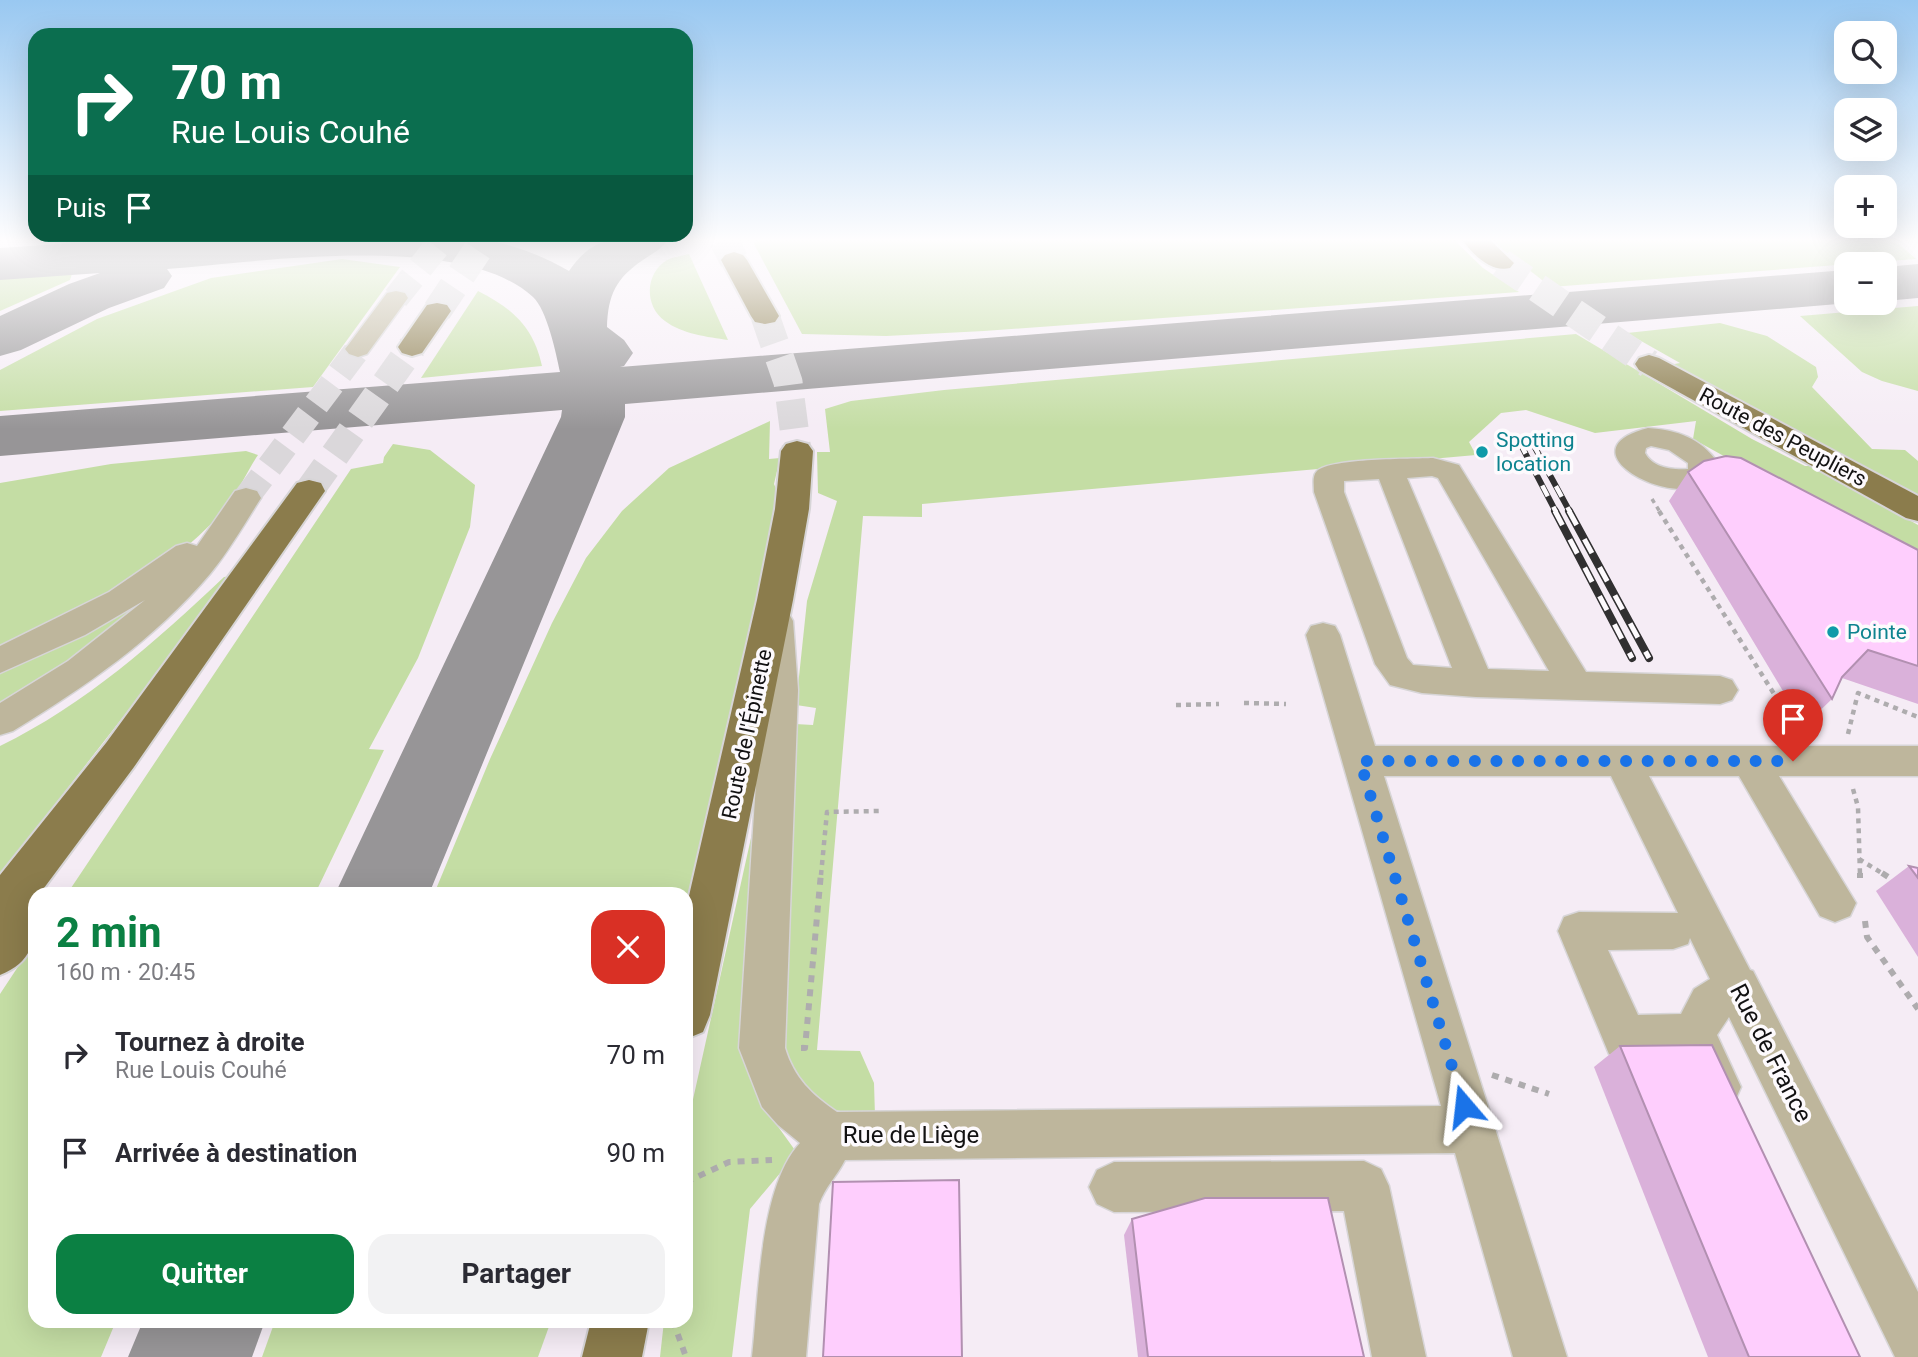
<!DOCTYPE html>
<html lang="fr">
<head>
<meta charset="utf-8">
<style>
	body { margin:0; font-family:Roboto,sans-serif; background:#f2f2f3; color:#2b2b33; height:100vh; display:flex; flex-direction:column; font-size:26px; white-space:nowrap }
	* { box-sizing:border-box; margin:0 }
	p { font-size:23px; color:#7c7c81 }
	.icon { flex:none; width:38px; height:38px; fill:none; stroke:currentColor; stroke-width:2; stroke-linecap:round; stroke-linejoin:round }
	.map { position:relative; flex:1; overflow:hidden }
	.drawer { position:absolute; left:28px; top:887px; width:665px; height:441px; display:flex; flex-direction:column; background:#fff; border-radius:21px; box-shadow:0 7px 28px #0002 }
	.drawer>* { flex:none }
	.top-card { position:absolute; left:28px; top:28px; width:665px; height:214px; border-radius:21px; box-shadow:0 7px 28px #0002; background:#0b6e4f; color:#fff; overflow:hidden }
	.controls { position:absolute; left:1834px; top:21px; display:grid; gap:14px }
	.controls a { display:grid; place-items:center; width:63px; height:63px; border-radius:14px; background:#fff; box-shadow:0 7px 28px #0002; font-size:35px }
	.pin { position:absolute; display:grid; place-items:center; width:60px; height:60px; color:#fff; margin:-72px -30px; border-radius:50% 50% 50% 0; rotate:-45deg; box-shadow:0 0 7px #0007 }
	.pin .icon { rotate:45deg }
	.me { position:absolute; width:77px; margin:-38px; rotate:343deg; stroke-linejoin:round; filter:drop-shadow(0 0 5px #0008) }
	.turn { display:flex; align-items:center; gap:24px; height:147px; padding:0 28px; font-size:32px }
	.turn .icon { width:91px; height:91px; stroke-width:2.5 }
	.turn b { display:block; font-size:49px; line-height:60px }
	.then { display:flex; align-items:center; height:66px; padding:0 28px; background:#0003; gap:14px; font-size:26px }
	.round { display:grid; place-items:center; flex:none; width:74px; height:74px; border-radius:21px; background:#f2f2f3 }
	.headline { display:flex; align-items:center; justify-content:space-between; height:119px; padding:0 28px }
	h1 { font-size:42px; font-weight:700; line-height:52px; color:#0b8043 }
	.button { display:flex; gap:14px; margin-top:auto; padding:14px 28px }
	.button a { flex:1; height:80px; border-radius:21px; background:#0b8043; color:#fff; font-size:28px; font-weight:700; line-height:80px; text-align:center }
	.button a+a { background:#f2f2f3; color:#2b2b33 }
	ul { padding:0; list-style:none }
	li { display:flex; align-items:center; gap:21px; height:98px; padding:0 28px }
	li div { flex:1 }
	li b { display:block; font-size:26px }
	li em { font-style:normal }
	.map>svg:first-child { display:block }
	.built { fill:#f5ecf5; fill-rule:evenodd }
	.green { fill:#c4dda4 }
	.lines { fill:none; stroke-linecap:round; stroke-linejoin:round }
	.taxiway { fill:#979597; fill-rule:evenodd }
	.minor-tunnel { stroke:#dad7da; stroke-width:26; stroke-dasharray:26 13; stroke-linecap:butt }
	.major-tunnel { stroke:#dad7da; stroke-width:29; stroke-dasharray:29 15; stroke-linecap:butt }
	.minor-casing { stroke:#d7d5d7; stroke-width:3 }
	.major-casing { stroke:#d7d5d7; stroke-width:4 }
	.path-far2 { stroke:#aeacae; stroke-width:3.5; stroke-dasharray:4.5 4.5; stroke-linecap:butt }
	.path-far1 { stroke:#aeacae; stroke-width:4.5; stroke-dasharray:5 5; stroke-linecap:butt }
	.path { stroke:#aeacae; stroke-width:6; stroke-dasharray:7 7; stroke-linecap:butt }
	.minor { fill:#beb69c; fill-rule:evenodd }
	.major { fill:#8b7c4c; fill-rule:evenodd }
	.rail-far1-casing { stroke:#313031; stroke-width:6 }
	.rail-casing { stroke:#313031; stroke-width:8 }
	.rail-far1 { stroke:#fdfafd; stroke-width:4.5; stroke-dasharray:12; stroke-linecap:butt }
	.rail { stroke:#fdfafd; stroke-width:5; stroke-dasharray:16; stroke-linecap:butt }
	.wall { fill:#dab1da }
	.building { fill:#fecefd; stroke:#b290b1; stroke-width:2 }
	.route { stroke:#1a73e8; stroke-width:12; stroke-dasharray:0 21.6 }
	.culture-dot { fill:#0f9aa8; stroke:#fdfafd; stroke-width:2.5 }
	.labels { text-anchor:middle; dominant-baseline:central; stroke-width:7; stroke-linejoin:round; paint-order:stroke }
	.street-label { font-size:21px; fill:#121112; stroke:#fdfafd }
	.culture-label { font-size:21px; fill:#0d838f; stroke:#fdfafd; text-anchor:start }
	.near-street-label { font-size:24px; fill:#121112; stroke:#fdfafd }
</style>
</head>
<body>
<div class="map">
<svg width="1918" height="1357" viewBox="0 0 1918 1357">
	<rect width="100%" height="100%" fill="#fdfafd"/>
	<path class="built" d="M0 239H1918V1357H0ZM1846 264H1885V303H1846ZM35 894H686V1321H35Z"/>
	<g class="green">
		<polygon points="775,239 1453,239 1483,268 1519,292 984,331 886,336 802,334 753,242"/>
		<polygon points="1489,239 1894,239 1916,259 1551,287"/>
		<path d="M689 254 728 340C708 337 682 334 665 321 644 306 645 273 667 260 673 257 682 256 689 254Z"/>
		<polygon points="342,259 400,267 313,387 0,411 0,370 97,319 211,278"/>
		<polygon points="72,274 70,280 0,311 0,279"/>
		<path d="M478 291C513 309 533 326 542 366L421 378Z"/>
		<polygon points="1918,306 1918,391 1882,381 1862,372 1800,316"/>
		<polygon points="1720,323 1767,336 1816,367 1818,377 1812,387 1872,449 1905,450 1918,461 1918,502 1669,365 1680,363 1627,333"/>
		<polygon points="1576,334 1752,439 1805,466 1814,466 1918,525 1918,563 1693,439 1696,421 1595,433 1526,410 1501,413 1469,442 1476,455 922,504 922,517 863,516 817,1050 860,1051 874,1083 875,1116 820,1108 776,1049 795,724 813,725 816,708 796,705 807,601 837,501 818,493 817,452 830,452 825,409 851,401 944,390"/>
		<polygon points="770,421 769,459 780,458 774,484 781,501 686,920 686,894 434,894 490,759 552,623 586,558 622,511 669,468"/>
		<polygon points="393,444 430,450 475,485 470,527 418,658 369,749 384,750 315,894 67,894 351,469 383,463 384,457"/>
		<path d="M246 451 258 455C246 473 236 497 221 513 164 578 77 617 0 650V483L111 464Z"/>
		<path d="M231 576 200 618 0 875V746C86 704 155 642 224 577Z"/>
		<polygon points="175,579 155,602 0,712 0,672"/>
		<polygon points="778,716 740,1049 774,1121 797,1153 750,1209 732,1357 660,1357 664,1321 686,1321 686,1131"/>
		<polygon points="35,941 35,1321 116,1321 101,1357 0,1357 0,994"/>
		<polygon points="275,1321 551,1321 538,1357 262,1357"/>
	</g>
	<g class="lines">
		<g class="taxiway">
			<path d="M133 239H485C515 246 542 255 569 271 597 230 623 239 668 239 661 250 653 253 643 260 616 278 608 295 607 327L624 340 633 353 624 366 620 367 1846 270V303H1850L625 404V417L429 894H335L561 417 562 410 0 456V416L560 372C556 353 547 310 533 297 461 231 260 262 167 269L172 276 164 288 109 308 21 350 0 356V316L69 284 100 273 0 280V248Z"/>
			<polygon points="1918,264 1918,298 1885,301 1885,267"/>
			<polygon points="143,1321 265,1321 252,1357 128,1357"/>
		</g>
		<g class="minor-tunnel">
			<polyline points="396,298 443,239"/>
			<polyline points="246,498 358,349"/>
		</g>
		<g class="major-tunnel">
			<polyline points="723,239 734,260"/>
			<polyline points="1501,263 1649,364"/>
			<polyline points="437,311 485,239"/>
			<polyline points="765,316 788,382 797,451"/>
			<polyline points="309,491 412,347"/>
		</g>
		<g class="minor-casing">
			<g id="minor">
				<polygon points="396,291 405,293 408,298 367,354 358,357 349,354 345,349 349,344 387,293"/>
				<path d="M1648 428C1677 430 1701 438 1718 463L1717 475 1712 482C1702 485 1691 489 1680 489 1638 488 1577 446 1648 428ZM1651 446 1669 450 1688 463V469C1672 470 1653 468 1645 453L1646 448Z"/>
				<path d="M1433 458 1459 465 1586 672 1720 676 1732 680 1738 690 1732 700 1720 704 1476 697 1422 693 1390 685 1375 664 1314 492C1314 485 1312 476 1317 471 1331 458 1411 459 1433 458ZM1432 476 1438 478 1549 671 1488 669 1407 478ZM1379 479 1452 668 1413 665 1407 658 1344 492V481Z"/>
				<path d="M246 488 257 491 261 498C245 523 229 551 210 574 155 639 85 687 13 731L0 735V703L68 661 145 600 85 635 0 673V646L109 592 176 546 187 543 197 546 235 491Z"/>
				<path d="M776 609 788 612 793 621 798 690 785 1048C794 1078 812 1095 837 1112L1441 1106 1306 635 1311 626 1323 623 1335 626 1340 635 1375 746H1918V776H1779L1856 903 1850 916 1835 922 1820 916 1739 776H1649L1750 970 1753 971 1918 1292V1357H1895L1729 1017 1717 1035 1741 1087 1734 1103 1718 1110 1702 1103 1681 1058 1625 1060 1609 1054 1558 931 1564 917 1579 912 1678 913 1611 776H1384L1567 1357H1513L1455 1153 845 1160C837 1176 825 1187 819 1204L806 1357H752C759 1297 759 1187 800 1143L778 1125 762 1107 739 1048 762 690 759 621 764 612ZM1690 938 1710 979 1694 989 1681 1014 1638 1015 1608 950 1673 949 1688 944Z"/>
				<polygon points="1364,1161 1381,1169 1389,1186 1426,1357 1372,1357 1344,1211 1114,1212 1097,1204 1089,1187 1097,1170 1114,1162"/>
			</g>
		</g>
		<g class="major-casing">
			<g id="major">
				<path d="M1462 239H1489L1514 263 1510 268C1491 273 1472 254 1462 239Z"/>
				<polygon points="734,252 743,255 747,260 779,316 775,322 765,324 755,322 751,316 721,260 725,255"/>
				<polygon points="437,303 447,305 451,311 422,353 412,356 402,353 398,347 427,305"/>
				<polygon points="1649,355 1659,358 1918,496 1918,521 1906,518 1639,370 1635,364 1639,358"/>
				<polygon points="797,441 808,444 813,451 809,509 793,600 710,1015 703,1032 686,1039 686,909 757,600 775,509 781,451 786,444"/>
				<path d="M309 480 321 483 325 491 134 767 44 888 53 894H35C35 931 40 959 0 975V875L106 743 297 483Z"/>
				<polygon points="591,1321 649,1321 642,1357 582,1357"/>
			</g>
		</g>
		<polyline class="path-far2" points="1652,499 1660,512"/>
		<g class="path-far1">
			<polyline points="1659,511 1798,732"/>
			<polyline points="1244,703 1286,704"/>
			<polyline points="1176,705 1219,704"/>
			<polyline points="1848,734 1858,693 1918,717"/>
			<polyline points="1853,789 1858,807 1860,875"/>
			<polyline points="1859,859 1885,875"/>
			<polyline points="821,875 827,812 879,811"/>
		</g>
		<g class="path">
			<polyline points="1860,873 1860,878"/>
			<polyline points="1882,873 1896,882"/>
			<polyline points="1865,921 1867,937 1918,1009"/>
			<polyline points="801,1048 805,1048 821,873"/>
			<polyline points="1492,1075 1549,1094"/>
			<polyline points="686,1182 729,1162 772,1160"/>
			<polyline points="673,1321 686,1357"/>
		</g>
		<use href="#minor" class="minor"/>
		<use href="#major" class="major"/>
		<g class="rail-far1-casing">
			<g id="rail-far1">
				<polyline points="1520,443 1556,512"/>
				<polyline points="1533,444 1570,512"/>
			</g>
		</g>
		<g class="rail-casing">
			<g id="rail">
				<polyline points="1555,511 1632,658"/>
				<polyline points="1569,511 1649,658"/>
			</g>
		</g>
		<use href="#rail-far1" class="rail-far1"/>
		<use href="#rail" class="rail"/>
	</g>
	<g class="wall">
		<polygon points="1688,472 1918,550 1918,704 1842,678 1832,699 1804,726 1669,501"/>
		<polygon points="1909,866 1918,868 1918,957 1876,891"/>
		<polygon points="1620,1046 1860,1357 1708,1357 1594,1067"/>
		<polygon points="1132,1219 1364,1357 1138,1357 1124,1235"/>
	</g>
	<g class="building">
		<polygon points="1726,456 1741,458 1918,550 1918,666 1868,650 1842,677 1832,699 1688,472 1704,461"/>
		<polygon points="1909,866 1918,868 1918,878"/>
		<polygon points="1712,1045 1860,1357 1749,1357 1620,1046"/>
		<polygon points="959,1180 962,1357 823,1357 833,1182"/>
		<polygon points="1205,1198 1328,1198 1364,1357 1148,1357 1132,1219"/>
	</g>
	<linearGradient id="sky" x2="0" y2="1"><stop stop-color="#99c8f1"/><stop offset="0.56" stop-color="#fefdfe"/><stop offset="1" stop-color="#fefdfe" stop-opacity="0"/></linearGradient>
	<rect width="1918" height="429" fill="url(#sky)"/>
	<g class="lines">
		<polyline class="route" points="1464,1106 1360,761 1793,761"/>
	</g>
	<g class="culture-dot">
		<circle cx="1482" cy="452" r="7"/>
		<circle cx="1833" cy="632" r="7"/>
	</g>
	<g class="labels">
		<g class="street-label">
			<text transform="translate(1783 437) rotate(28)">Route des Peupliers</text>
			<text transform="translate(747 734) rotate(-78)">Route de l'Épinette</text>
		</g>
		<g class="culture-label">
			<text x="1496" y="440">Spotting<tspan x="1496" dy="24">location</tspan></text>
			<text x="1847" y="632">Pointe</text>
		</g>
		<g class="near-street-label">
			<text transform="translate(1771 1053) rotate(63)">Rue de France</text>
			<text x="911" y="1135">Rue de Liège</text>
		</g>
	</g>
</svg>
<div class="controls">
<a><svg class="icon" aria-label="search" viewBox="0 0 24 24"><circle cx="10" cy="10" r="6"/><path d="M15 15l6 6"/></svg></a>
<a><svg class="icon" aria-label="layers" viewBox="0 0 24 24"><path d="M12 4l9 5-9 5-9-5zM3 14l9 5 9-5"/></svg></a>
<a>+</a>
<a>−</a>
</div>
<div class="pin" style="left:1793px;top:761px;background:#d93025"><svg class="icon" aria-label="arrive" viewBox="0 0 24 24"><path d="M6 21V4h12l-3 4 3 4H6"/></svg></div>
<svg class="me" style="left:1464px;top:1106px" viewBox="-20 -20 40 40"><path d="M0-17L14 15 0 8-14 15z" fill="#1a73e8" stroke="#fff" stroke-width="4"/></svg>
<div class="top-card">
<div class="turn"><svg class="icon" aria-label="right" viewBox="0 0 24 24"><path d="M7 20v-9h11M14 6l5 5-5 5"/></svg><div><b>70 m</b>Rue Louis Couhé</div></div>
<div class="then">Puis<svg class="icon" aria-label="arrive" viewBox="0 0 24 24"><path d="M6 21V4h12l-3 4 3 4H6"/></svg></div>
</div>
<section class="drawer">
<div class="headline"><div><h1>2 min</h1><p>160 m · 20:45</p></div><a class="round" style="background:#d93025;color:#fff"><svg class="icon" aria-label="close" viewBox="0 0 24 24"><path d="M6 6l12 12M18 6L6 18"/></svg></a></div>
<ul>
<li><svg class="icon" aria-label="right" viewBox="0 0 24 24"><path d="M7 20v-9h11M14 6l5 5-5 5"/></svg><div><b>Tournez à droite</b><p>Rue Louis Couhé</p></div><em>70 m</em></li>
<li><svg class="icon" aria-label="arrive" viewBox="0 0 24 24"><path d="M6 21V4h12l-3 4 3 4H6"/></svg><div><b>Arrivée à destination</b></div><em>90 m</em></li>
</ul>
<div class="button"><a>Quitter</a><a>Partager</a></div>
</section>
</div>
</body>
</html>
